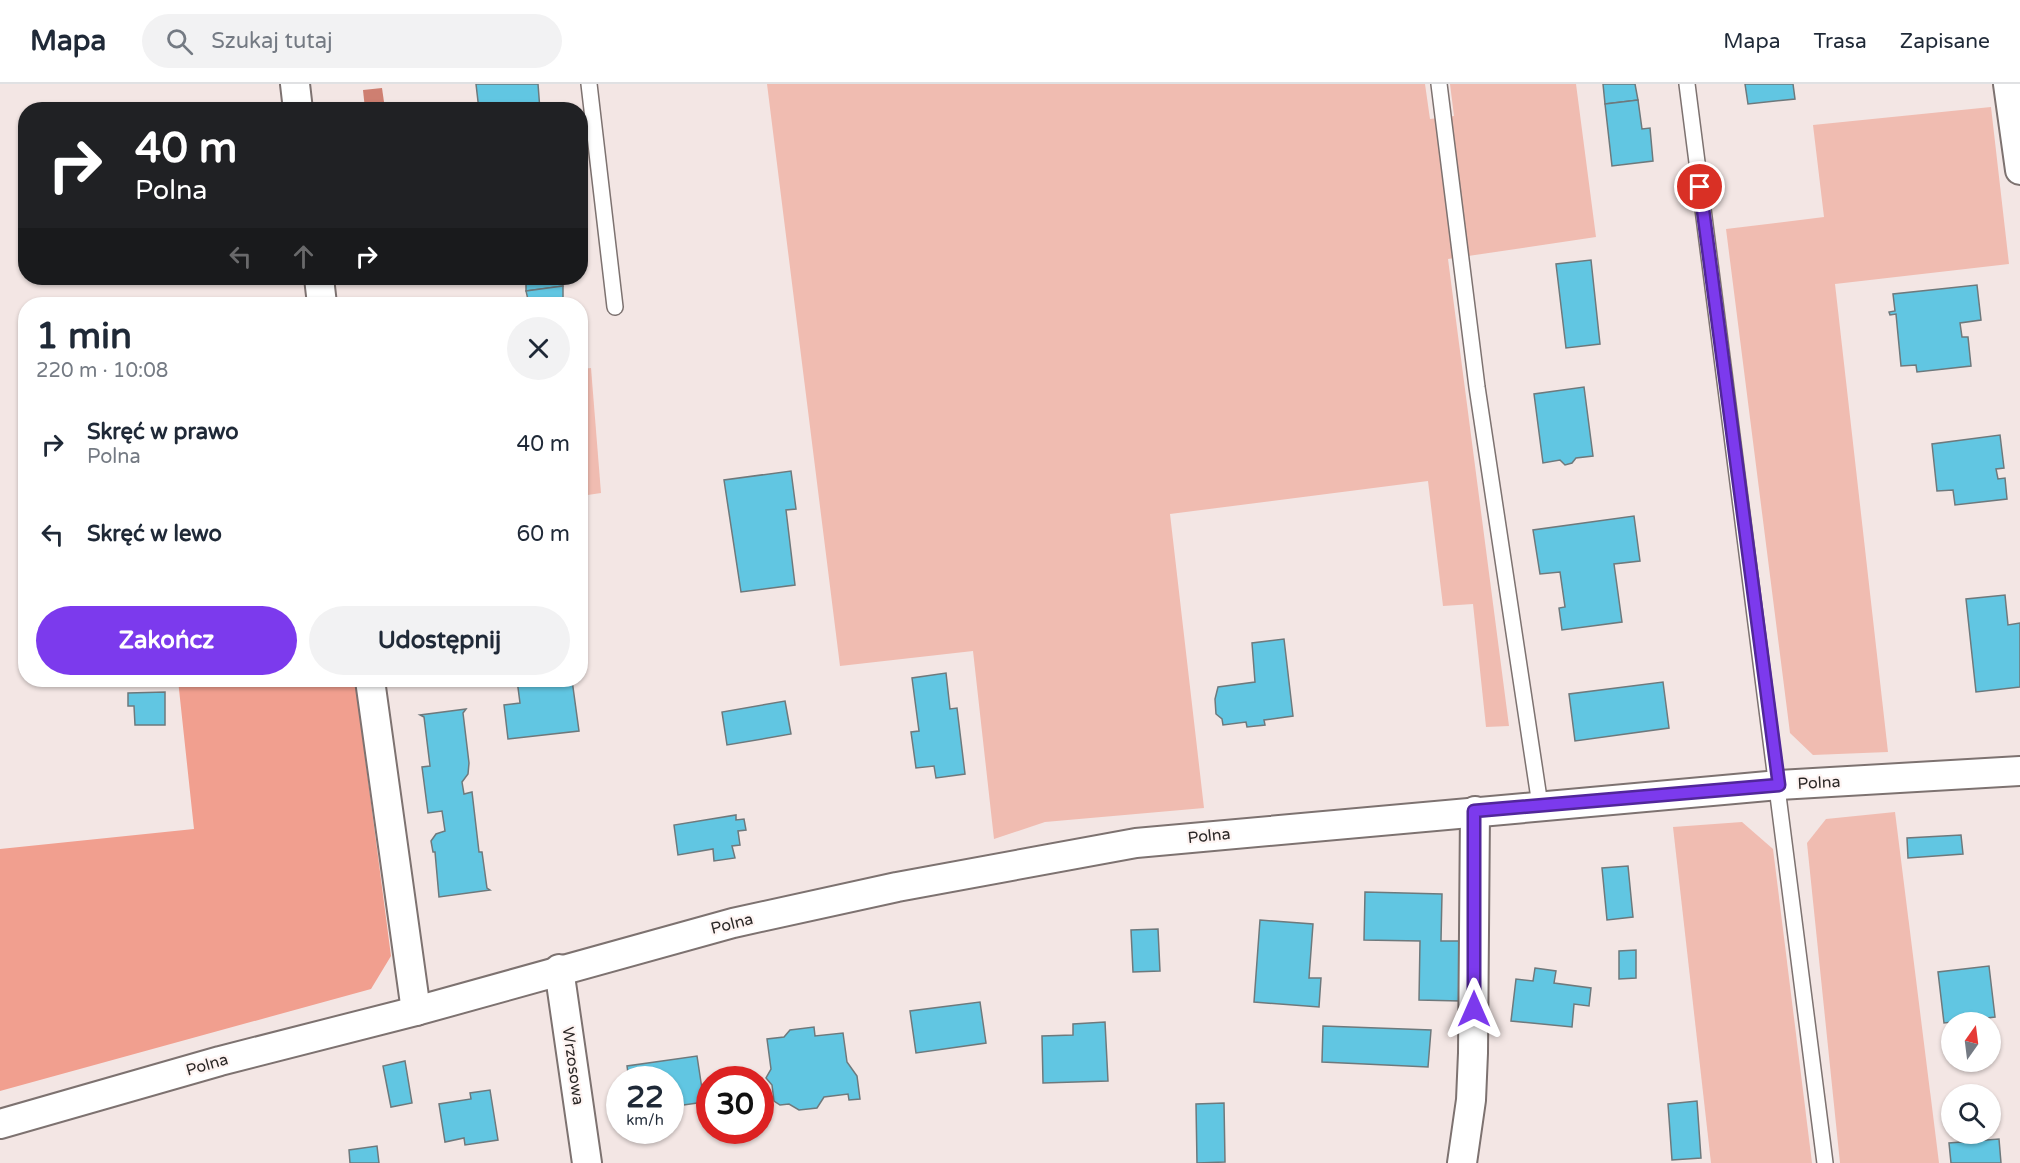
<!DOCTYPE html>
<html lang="pl">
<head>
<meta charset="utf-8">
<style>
	body { margin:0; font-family:"Varela Round",sans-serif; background:#f2f2f3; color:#1f2937; height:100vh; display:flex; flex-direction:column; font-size:22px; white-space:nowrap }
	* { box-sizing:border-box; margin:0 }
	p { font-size:20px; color:#747a83 }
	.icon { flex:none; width:33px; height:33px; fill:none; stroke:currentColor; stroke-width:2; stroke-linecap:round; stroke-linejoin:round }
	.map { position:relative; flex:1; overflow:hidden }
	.details { position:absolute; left:18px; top:213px; width:570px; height:390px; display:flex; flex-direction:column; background:#fff; border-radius:24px; box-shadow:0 2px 4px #0004 }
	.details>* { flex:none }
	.guide { position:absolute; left:18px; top:18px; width:570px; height:183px; border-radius:24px; box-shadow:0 2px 4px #0004; background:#202124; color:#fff; overflow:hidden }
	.needle { width:39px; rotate:14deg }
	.tools { position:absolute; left:1941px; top:928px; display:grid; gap:12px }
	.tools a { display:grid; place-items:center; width:60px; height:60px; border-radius:50%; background:#fff; box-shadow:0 2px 4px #0004; font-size:30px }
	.speed { position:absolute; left:606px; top:982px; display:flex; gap:12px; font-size:30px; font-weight:700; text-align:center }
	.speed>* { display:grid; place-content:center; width:78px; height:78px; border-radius:50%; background:#fff; box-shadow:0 2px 4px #0004; line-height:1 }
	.speed small { font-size:15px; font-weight:400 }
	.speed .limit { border:9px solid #d22; background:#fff; color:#111 }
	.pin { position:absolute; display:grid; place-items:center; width:51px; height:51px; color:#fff; margin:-26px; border:3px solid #fff; border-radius:50%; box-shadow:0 2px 6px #0007 }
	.me { position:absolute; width:66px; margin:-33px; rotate:0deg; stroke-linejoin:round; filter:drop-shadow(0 0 4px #0008) }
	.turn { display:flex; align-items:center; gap:21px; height:126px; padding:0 18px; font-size:27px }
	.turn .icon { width:78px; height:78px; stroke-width:2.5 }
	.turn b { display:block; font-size:42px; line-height:51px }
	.lanes { display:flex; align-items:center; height:57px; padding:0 18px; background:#0003; justify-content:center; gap:30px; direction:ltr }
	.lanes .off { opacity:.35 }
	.round { display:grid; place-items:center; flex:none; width:63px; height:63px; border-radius:32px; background:#f2f2f3 }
	.overview { display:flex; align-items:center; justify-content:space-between; height:102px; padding:0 18px }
	h1 { font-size:36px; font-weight:700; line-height:45px }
	.primary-button { display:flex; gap:12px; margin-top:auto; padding:12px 18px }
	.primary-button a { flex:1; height:69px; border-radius:36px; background:#7c3aed; color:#fff; font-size:24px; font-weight:700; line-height:69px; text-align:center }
	.primary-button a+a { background:#f2f2f3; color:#1f2937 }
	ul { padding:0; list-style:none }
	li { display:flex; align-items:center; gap:18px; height:90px; padding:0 18px }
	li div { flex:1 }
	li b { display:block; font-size:22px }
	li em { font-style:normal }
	header { display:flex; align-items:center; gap:36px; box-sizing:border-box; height:84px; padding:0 30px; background:#fff; border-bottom:2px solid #e0e1e3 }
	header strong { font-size:28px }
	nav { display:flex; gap:33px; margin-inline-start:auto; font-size:21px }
	.search { width:420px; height:54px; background:#f2f2f3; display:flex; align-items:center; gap:15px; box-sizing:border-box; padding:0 21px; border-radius:33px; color:#747a83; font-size:22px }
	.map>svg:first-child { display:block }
	.green { fill:#f0bcb1 }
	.forest { fill:#f19f8f }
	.water { fill:#ce7f71 }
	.building { fill:#61c6e2; stroke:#6e797c; stroke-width:1.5 }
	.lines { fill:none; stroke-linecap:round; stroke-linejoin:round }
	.service-casing { stroke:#7d7270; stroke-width:18 }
	.minor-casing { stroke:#7d7270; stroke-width:32 }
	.service { stroke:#fff; stroke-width:15 }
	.minor { stroke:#fff; stroke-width:28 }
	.route-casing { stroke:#51269a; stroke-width:15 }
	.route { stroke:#7c3aed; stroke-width:10 }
	.labels { text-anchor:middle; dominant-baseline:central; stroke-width:4.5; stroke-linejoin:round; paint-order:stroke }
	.street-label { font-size:16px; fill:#2b2726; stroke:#fef4f2 }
</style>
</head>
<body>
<header>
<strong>Mapa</strong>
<div class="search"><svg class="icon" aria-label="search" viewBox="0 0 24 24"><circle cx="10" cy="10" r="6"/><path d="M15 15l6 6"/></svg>Szukaj tutaj</div>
<nav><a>Mapa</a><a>Trasa</a><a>Zapisane</a></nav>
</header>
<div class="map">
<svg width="2020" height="1079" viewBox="0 0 2020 1079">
	<rect width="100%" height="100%" fill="#f3e6e4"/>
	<g class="green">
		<polygon points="767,0 1425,0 1430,35 1454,32 1450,0 1576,0 1596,153 1448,175 1509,642 1486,643 1473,520 1443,522 1428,397 1170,430 1204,724 1045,738 994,755 973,567 840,582"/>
		<polygon points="1991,23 2009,180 1835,200 1888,668 1813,671 1790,649 1726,145 1824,133 1813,41"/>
		<polygon points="591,284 601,409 581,412 581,285"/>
		<polygon points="1895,728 1939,1079 1840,1079 1807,759 1826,735"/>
		<polygon points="1742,738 1773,765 1812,1079 1711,1079 1673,743"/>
	</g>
	<polygon class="forest" points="178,596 355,596 391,872 371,905 0,1007 0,765 194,745"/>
	<polygon class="water" points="382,4 385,25 365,25 363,6"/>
	<g class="building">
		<polygon points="476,0 538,0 540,26 479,26"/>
		<polygon points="1603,0 1635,0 1638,16 1605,20"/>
		<polygon points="1745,0 1793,0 1795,15 1748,20"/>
		<polygon points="1638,16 1642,45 1650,44 1653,77 1612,82 1605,20"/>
		<polygon points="1591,176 1600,260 1566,264 1556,180"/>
		<polygon points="526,194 560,194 563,202 526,207"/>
		<polygon points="1977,201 1981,236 1960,239 1962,253 1968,253 1971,282 1917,288 1916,281 1901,282 1896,230 1890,231 1889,228 1895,227 1893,210"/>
		<polygon points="563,202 563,220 529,220 526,207"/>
		<polygon points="1584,303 1593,372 1576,374 1572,379 1565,381 1560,376 1543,379 1534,310"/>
		<polygon points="2000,351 2004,384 1996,385 1998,395 2005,394 2007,415 1955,421 1953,406 1937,407 1932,360"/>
		<polygon points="791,387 796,425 786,426 795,501 741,508 724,396"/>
		<polygon points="1634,432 1640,477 1614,480 1622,538 1562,546 1559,524 1565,523 1560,488 1540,490 1533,446"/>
		<polygon points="2005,511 2008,541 2020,539 2020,603 1976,608 1966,515"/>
		<polygon points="1284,555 1293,632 1264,636 1265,641 1247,643 1246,638 1223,641 1222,635 1216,630 1215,615 1218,603 1255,598 1252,559"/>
		<polygon points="946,589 950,625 957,624 965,690 936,694 934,682 916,684 911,648 919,647 912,594"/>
		<polygon points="517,596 572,596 579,647 508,655 504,621 520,619"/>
		<polygon points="1663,598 1669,644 1575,657 1569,610"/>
		<polygon points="165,608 165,641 135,641 134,622 128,622 128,609"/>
		<polygon points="785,617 791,650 727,661 722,628"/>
		<polygon points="466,625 463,629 469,679 468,690 462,698 464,710 472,708 479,768 482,768 487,804 490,806 439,813 435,768 433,768 431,757 436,750 445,747 442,727 428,729 422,683 430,682 424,633 420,631"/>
		<polygon points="736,731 736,736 744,735 746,746 738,747 740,761 732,762 735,774 714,777 713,765 678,771 674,741"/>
		<polygon points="1961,751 1963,770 1908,774 1907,754"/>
		<polygon points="1628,782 1633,833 1607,836 1602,784"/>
		<polygon points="1365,808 1442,810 1441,857 1461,857 1460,917 1419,916 1420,857 1364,856"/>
		<polygon points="1260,836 1313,840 1309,894 1321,894 1319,923 1254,918"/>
		<polygon points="1158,845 1160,887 1133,888 1131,846"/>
		<polygon points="1636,866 1636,894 1619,895 1619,867"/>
		<polygon points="1989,882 1995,933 1944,939 1938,888"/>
		<polygon points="1535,884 1556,887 1554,899 1591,904 1589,922 1574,920 1572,943 1511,937 1516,895 1533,897"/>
		<polygon points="980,918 986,959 916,969 910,927"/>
		<polygon points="1105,938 1108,997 1043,999 1042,952 1073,951 1073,940"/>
		<polygon points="1323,942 1431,946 1428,983 1322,978"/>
		<polygon points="814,943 815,952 843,949 847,978 857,992 860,1015 849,1016 848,1010 824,1013 817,1024 799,1026 789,1020 780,1021 774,1017 772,1001 766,994 771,985 767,955 784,953 790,946"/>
		<polygon points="697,972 704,1018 670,1023 670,996 629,996 627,982"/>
		<polygon points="405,977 412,1019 391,1023 383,982"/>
		<polygon points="490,1006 498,1056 465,1061 464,1054 445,1058 439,1020 471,1015 470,1009"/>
		<polygon points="1697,1017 1701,1074 1672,1076 1668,1020"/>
		<polygon points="1224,1019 1225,1078 1197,1079 1196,1020"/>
		<polygon points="1999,1055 2001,1079 1951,1079 1949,1059"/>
		<polygon points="377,1062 379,1079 350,1079 349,1066"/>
	</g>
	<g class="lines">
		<g class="service-casing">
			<g id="service">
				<polyline points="589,0 615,223"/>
				<polyline points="1439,0 1477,303 1540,721"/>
				<polyline points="1687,0 1825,1079"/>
			</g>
		</g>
		<g class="minor-casing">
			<g id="minor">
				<polyline points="295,0 298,26"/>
				<polyline points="2008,0 2020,86"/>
				<polyline points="319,194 322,220"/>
				<polyline points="370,596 416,927"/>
				<polyline points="559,885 587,1079"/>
				<polyline points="0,1040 220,977 416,927 733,839 897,803 1136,759 1779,701 2020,687"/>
				<polyline points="1462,1079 1471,1016 1473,969 1475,727"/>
			</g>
		</g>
		<use href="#service" class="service"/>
		<use href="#minor" class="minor"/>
	</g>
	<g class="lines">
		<g class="route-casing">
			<polyline id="route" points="1474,925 1474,727 1779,701 1700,103"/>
		</g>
		<use href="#route" class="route"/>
	</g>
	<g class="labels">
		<g class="street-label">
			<text transform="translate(1819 699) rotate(-3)">Polna</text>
			<text transform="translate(1209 752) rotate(-6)">Polna</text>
			<text transform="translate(732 840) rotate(-14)">Polna</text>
			<text transform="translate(207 981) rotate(-16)">Polna</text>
			<text transform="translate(573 982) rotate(82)">Wrzosowa</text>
		</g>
	</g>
</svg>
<div class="tools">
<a><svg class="needle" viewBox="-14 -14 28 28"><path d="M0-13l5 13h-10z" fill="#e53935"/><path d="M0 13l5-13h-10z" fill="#747a83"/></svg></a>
<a><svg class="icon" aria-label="search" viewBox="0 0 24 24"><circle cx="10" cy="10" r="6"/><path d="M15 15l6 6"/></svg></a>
</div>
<div class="speed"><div>22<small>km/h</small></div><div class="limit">30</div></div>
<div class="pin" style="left:1700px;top:103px;background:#d93025"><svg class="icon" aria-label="arrive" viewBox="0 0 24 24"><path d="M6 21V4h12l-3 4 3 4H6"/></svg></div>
<svg class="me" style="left:1474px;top:925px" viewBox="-20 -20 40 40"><path d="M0-17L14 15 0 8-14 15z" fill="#7c3aed" stroke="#fff" stroke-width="4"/></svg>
<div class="guide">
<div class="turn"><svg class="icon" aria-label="right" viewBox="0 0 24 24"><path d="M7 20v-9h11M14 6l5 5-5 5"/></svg><div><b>40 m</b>Polna</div></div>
<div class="lanes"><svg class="icon off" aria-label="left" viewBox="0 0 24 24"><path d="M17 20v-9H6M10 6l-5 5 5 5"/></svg><svg class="icon off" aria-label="ahead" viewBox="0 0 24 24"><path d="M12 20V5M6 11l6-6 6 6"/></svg><svg class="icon" aria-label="right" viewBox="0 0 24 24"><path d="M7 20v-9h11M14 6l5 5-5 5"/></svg></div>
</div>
<section class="details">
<div class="overview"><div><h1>1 min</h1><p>220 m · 10:08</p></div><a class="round"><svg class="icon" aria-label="close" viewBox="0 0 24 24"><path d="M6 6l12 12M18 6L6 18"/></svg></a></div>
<ul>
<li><svg class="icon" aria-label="right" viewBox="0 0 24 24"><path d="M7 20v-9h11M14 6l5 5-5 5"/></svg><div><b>Skręć w prawo</b><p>Polna</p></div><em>40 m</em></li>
<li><svg class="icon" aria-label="left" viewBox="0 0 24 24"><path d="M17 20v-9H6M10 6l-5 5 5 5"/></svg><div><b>Skręć w lewo</b></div><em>60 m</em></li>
</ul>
<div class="primary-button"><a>Zakończ</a><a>Udostępnij</a></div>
</section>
</div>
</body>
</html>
